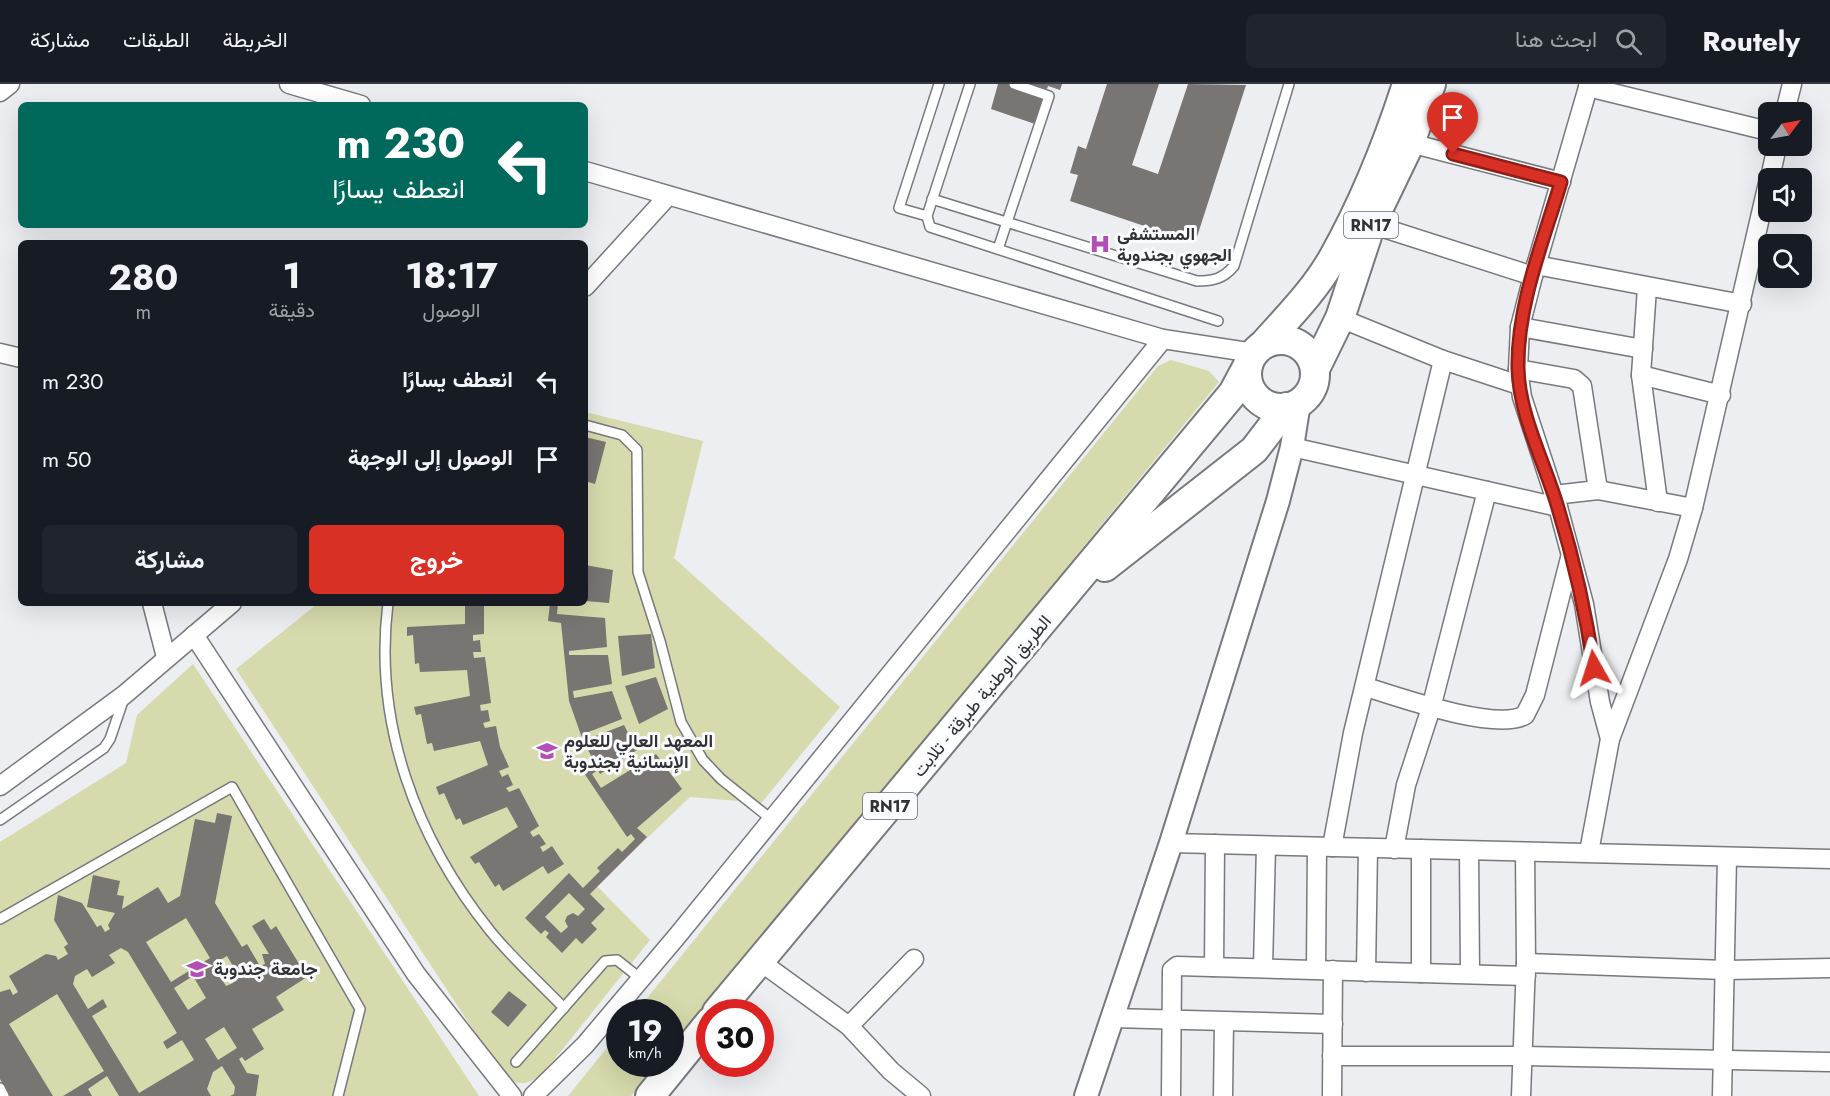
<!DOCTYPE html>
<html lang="ar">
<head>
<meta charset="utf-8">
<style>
	body { margin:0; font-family:Jost,Vazirmatn,sans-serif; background:#20242c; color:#f1f3f6; direction:rtl; height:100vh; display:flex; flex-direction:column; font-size:22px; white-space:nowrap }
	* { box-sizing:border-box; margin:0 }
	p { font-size:20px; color:#9ea1a6 }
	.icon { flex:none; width:33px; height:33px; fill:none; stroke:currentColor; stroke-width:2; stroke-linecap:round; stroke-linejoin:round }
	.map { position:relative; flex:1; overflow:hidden; direction:ltr }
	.sheet { position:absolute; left:18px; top:156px; width:570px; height:366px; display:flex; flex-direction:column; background:#171b24; border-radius:9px; box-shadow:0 6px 24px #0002; direction:rtl }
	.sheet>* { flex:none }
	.banner { position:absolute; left:18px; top:18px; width:570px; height:126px; border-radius:9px; box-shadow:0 6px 24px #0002; direction:rtl; background:#00695c; color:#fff; overflow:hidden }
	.needle { width:39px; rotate:58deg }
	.buttons { position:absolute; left:1758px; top:18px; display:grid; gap:12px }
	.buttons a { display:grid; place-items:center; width:54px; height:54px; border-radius:9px; background:#171b24; box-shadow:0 6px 24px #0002; font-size:30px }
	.speed { position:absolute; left:606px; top:915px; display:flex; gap:12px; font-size:30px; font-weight:700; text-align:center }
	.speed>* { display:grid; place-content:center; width:78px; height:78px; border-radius:50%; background:#171b24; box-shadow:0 6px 24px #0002; line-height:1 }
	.speed small { font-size:15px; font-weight:400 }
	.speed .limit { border:9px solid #d22; background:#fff; color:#111 }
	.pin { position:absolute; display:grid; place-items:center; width:51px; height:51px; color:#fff; margin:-62px -26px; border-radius:50% 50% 50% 0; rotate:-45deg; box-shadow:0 0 6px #0007 }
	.pin .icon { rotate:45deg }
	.me { position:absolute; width:66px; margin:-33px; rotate:354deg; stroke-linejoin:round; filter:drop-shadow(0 0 4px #0008) }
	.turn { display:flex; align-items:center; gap:21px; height:126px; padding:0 24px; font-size:27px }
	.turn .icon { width:78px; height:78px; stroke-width:2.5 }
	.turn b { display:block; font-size:42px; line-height:51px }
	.eta { display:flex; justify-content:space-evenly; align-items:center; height:102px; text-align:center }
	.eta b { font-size:36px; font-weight:700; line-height:42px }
	.primary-button { display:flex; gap:12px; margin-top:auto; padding:12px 24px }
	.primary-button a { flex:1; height:69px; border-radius:9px; background:#d93025; color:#fff; font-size:24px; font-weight:700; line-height:69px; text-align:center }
	.primary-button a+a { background:#20242c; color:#f1f3f6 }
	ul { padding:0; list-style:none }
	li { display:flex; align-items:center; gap:18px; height:78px; padding:0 24px }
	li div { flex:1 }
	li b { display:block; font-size:22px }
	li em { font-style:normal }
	header { display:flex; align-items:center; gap:36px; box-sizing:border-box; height:84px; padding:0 30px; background:#171b24; border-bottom:2px solid #363941 }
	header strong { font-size:28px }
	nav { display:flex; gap:33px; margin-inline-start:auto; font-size:21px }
	.search { width:420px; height:54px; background:#20242c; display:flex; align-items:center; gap:15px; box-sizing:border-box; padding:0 21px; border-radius:9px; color:#9ea1a6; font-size:22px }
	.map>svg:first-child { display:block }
	.green { fill:#d6daac }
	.building { fill:#787572; fill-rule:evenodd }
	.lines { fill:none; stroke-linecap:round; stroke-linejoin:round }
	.service-casing { stroke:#77797d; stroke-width:12 }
	.minor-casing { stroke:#77797d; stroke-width:21 }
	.tertiary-casing { stroke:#77797d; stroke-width:26 }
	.primary-casing { stroke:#77797d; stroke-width:32 }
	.service { stroke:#fff; stroke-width:9 }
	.minor { stroke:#fff; stroke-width:18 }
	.tertiary { stroke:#fff; stroke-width:22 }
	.primary { stroke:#fff; stroke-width:28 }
	.route-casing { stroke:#8d1f18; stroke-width:15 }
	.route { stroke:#d93025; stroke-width:10 }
	.labels { text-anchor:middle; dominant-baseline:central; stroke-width:6; stroke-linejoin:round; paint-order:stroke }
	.shield { fill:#fafbff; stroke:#6e6e71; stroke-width:1.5 }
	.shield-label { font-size:16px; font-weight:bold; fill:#323234 }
	.poi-label { font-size:18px; font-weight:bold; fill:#323234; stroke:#fafbff; text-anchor:start }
	.street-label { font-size:18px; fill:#323234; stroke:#fafbff }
</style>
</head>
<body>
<header>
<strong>Routely</strong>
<div class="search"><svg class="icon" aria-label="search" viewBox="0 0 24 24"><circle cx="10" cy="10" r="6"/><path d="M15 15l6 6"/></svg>ابحث هنا</div>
<nav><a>الخريطة</a><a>الطبقات</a><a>مشاركة</a></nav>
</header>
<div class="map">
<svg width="1830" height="1012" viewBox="0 0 1830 1012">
	<rect width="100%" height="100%" fill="#eceef2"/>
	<g class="green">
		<polygon points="1171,276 1209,287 1219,298 671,964 670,928 636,928 1158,282"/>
		<path d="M585 328 703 357 674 474 840 623 754 728 738 717 690 713 597 802 650 856 542 991C529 1000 519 1002 505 994L236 585 316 521 315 519H585Z"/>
		<polygon points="193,580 479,1012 0,1012 0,758 126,679 137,631"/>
		<polygon points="619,949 620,980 658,980 631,1012 568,1012"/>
	</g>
	<g class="building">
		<polygon points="998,0 1062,0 1060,6 1048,2 1035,40 991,25"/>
		<polygon points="1107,0 1159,0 1132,81 1158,90 1188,0 1246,1 1195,159 1070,117 1078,91 1070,89 1078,62 1086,65"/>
		<polygon points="585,353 606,358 595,400 585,397"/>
		<polygon points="585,481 613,486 609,519 585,517"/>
		<polygon points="465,519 484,519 484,550 473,551 473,557 480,556 481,568 473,568 474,574 485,573 491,619 480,621 481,627 488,626 490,637 483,639 485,644 496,642 500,663 509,683 499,687 502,693 508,690 513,701 506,704 509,708 519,704 539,742 530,748 533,753 539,750 546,760 540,763 543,768 552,762 564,780 548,790 543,782 503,807 499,800 495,803 479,778 475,780 470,773 518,743 507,723 463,741 460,734 456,736 444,709 439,711 436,703 488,681 480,657 434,667 432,659 427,660 421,630 416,631 414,623 470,612 467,586 420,588 419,579 415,580 413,551 407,552 407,543 465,540"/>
		<path d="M550 519H558L557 530 605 534 607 563 569 567V571H608L612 600 573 607 574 614 612 607 622 635 586 649 588 655 624 641 637 666 600 690 598 686 592 690 601 704 656 670 682 705 637 744 647 753 590 810 605 825 591 839 597 845 582 860 576 854 562 869 546 853 549 849 545 846 541 850 525 834 569 789 583 804 600 787 597 784 618 764 622 768 635 755 631 750 627 753 584 689 596 682 581 651 569 617 561 539 548 537ZM569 809 585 825 578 832 573 829 567 832 565 837 568 843 561 849 545 833Z"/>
		<polygon points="651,550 655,584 622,592 618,552"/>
		<polygon points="656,593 668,625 639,640 625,602"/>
		<path d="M217 729 232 732 215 819 242 863 247 860 260 882 265 880 262 870H269L252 842 264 835 271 846 276 842 307 893 276 913 284 926 252 945 264 965 245 977 242 973 239 975 247 989 259 991 256 1012H230L234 1010 235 1003 222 982 213 988 207 1005 211 1012H119L107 992 88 1005 92 1012H63L104 987 57 910 9 940 53 1012H10L0 995V908L10 905 13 911 18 908 9 892 46 870 56 872 58 876 68 870 64 863 68 860 54 836 58 811 82 819 97 843 101 841 105 848 110 845 108 841 115 829 87 823 93 791 120 797 117 811 124 812 122 825 158 803 168 819 180 812 195 735 215 739ZM186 834 210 874 171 898 146 858ZM121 864 128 868 177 949 163 958 167 965 182 956 194 976 139 1009 92 932 107 923 103 915 88 925 73 900 75 892 87 885 92 893 115 879 109 871ZM227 872 237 889H230L233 899 226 902 213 880ZM193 892 206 914 188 926 174 904ZM224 943 237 964 218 976 205 955Z"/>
		<polygon points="509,907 527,921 508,943 491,928"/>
	</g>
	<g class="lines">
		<g class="service-casing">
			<g id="service">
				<polyline points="970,0 927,132 930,143 1218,237"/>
				<path d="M932 115 1197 197C1213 197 1223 195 1234 182L1289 0"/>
				<polyline points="927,132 899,124 939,0"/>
				<polyline points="998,165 1049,12 1014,0"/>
				<polyline points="585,341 622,351 637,366 638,488 660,557 681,638 703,676 721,695 771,735"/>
				<path d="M388 519C373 639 416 755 491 848 513 875 540 899 564 924"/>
				<polyline points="0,736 104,664 110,655 124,614"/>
				<polyline points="0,835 232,703 360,925 338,1012"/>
				<polyline points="516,978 605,877 617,876 641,895"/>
				<polyline points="0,1004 4,1012"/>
			</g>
		</g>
		<g class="minor-casing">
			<g id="minor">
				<polyline points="289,0 361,21"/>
				<polyline points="1589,0 1533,192 1520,243 1518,285 1522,313 1558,423 1584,520 1600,618 1610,655 1589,768"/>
				<polyline points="1588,3 1768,47"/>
				<polyline points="0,8 10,0"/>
				<polyline points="1785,28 1792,0"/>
				<polyline points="1410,59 1561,98"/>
				<polyline points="585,87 1163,255 1254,269"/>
				<polyline points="1770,94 1777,62"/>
				<polyline points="1371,140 1533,192"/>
				<polyline points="1536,181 1742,220"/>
				<polyline points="585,203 668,112"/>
				<polyline points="1647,204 1641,291 1658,418"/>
				<polyline points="1340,234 1443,276 1519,301"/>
				<polyline points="1520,243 1643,265"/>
				<polyline points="0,269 21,274"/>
				<polyline points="1518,285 1574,295 1582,302 1598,406"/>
				<polyline points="1641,291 1721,311"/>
				<polyline points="1292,363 1558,423"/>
				<polyline points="1554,411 1598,406 1693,424"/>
				<polyline points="152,519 166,573"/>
				<polyline points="194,551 416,890 512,1012"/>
				<path d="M1366 603C1398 613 1497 648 1525 631L1535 611 1570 474"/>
				<polyline points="1610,655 1678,475 1693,424 1768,99"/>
				<polyline points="0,702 124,611 232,519"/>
				<polyline points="1171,759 1830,775"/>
				<polyline points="1332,763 1353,649 1443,276"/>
				<polyline points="1394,765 1406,701 1431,624 1487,407"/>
				<polyline points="1469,767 1470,889"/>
				<polyline points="758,876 849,942 891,987 921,1012"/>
				<polyline points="1526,879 1725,886 1830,884"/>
				<polyline points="1214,883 1215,760"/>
				<polyline points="1263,883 1266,762"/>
				<polyline points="1316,884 1317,763"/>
				<polyline points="1366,888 1368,764"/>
				<polyline points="1421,889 1421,765"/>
				<polyline points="1112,934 1333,940"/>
				<polyline points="849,942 914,875"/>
				<polyline points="1332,972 1524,972 1830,978"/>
				<polyline points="533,1012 585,961 678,851 1163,255"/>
				<polyline points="1171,1012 1172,886 1177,882 1526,892"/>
				<polyline points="1223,1012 1224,938"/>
				<polyline points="1332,1012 1333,886"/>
				<polyline points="1521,1012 1526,879 1525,768"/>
				<polyline points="1722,1012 1727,773"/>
			</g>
		</g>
		<g class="tertiary-casing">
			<polyline id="tertiary" points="1086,1012 1171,759 1278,417 1292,363 1299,319"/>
		</g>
		<g class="primary-casing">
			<g id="primary">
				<circle cx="1281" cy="290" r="34"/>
				<path d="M1264 260C1288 233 1315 206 1333 174 1364 119 1388 59 1407 0"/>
				<polyline points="1315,285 1340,234 1371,140 1410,59 1431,0"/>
				<polyline points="1105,483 1254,366 1287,323"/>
				<polyline points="717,928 1233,309 1248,281"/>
				<polyline points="650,1012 710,938"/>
			</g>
		</g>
		<use href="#service" class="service"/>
		<use href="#minor" class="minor"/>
		<use href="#tertiary" class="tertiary"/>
		<use href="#primary" class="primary"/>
	</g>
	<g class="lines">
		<g class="route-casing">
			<path id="route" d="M1453 70 1561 98C1543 158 1517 221 1518 284 1519 332 1545 379 1558 424 1574 476 1586 530 1594 584"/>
		</g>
		<use href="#route" class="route"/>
	</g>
	<defs>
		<g id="hospital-bare" transform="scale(1.62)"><path d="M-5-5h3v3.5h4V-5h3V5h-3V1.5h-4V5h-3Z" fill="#b24eb5" stroke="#fafbff" stroke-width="2.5" paint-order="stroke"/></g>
		<g id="university-bare" transform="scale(1.62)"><path d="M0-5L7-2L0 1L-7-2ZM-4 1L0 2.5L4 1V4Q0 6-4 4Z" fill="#b24eb5" stroke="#fafbff" stroke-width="2.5" paint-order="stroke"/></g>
	</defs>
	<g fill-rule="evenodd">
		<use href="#hospital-bare" x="1100" y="160"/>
		<use href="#university-bare" x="547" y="667"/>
		<use href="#university-bare" x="197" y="885"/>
	</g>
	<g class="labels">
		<g class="shield">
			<rect x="1344" y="128" width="54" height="26" rx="4.5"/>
			<rect x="863" y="709" width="54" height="26" rx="4.5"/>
		</g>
		<g class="shield-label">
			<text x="1371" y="141">RN17</text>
			<text x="890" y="722">RN17</text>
		</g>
		<g class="poi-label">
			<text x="1117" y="150">المستشفى<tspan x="1117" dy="21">الجهوي بجندوبة</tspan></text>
			<text x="564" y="657">المعهد العالي للعلوم<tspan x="564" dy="21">الإنسانية بجندوبة</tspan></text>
			<text x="214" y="885">جامعة جندوبة</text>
		</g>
		<g class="street-label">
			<text transform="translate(982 612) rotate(-50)">الطريق الوطنية طبرقة - تلابت</text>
		</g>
	</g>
</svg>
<div class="buttons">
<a><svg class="needle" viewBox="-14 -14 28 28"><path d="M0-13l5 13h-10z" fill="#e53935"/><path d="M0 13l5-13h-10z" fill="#9ea1a6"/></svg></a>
<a><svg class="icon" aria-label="sound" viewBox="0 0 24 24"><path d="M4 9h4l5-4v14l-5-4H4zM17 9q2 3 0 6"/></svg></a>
<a><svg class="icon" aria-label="search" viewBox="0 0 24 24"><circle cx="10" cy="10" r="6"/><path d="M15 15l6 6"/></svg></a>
</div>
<div class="speed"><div>19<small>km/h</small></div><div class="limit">30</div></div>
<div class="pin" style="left:1453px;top:70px;background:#d93025"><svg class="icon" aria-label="arrive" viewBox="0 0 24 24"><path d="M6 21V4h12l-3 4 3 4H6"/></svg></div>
<svg class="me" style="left:1594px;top:584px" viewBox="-20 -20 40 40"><path d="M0-17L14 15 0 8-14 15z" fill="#d93025" stroke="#fff" stroke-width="4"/></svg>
<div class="banner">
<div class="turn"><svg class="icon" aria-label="left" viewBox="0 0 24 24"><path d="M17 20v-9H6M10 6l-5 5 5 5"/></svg><div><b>230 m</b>انعطف يسارًا</div></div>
</div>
<section class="sheet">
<div class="eta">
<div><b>18:17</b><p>الوصول</p></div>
<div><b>1</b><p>دقيقة</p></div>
<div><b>280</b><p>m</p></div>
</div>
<ul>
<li><svg class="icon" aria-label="left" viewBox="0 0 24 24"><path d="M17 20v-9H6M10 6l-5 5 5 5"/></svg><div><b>انعطف يسارًا</b></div><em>230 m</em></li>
<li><svg class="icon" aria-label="arrive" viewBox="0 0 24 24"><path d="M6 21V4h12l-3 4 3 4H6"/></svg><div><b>الوصول إلى الوجهة</b></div><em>50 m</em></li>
</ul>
<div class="primary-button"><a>خروج</a><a>مشاركة</a></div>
</section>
</div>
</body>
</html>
